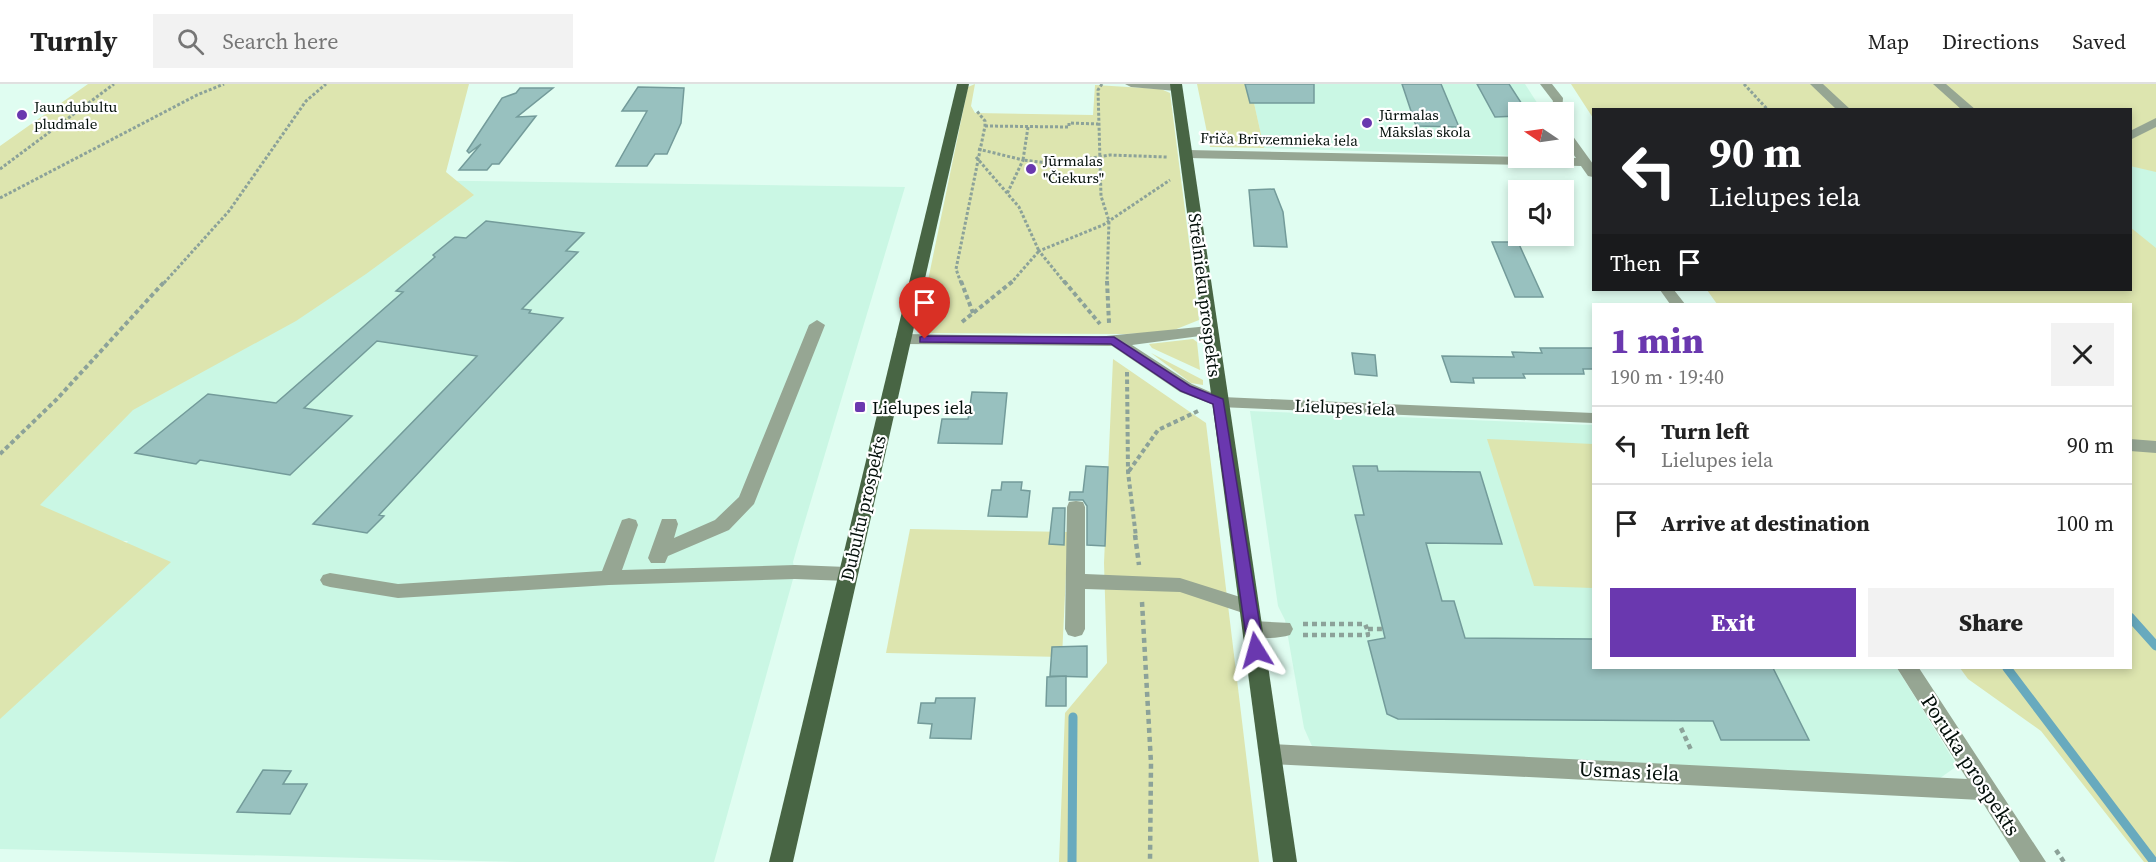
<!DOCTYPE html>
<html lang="en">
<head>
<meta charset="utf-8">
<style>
	body { margin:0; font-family:"Source Serif 4",serif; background:#f2f2f2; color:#222; height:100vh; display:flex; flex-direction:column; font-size:22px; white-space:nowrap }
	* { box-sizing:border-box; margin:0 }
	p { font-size:20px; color:#767676 }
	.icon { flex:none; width:33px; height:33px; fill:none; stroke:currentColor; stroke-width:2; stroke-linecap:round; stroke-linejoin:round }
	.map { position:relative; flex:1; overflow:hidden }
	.drawer { position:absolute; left:1592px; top:219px; width:540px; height:366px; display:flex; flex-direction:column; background:#fff; border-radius:0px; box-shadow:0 3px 9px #0003 }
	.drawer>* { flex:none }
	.banner { position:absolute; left:1592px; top:24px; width:540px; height:183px; border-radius:0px; box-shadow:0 3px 9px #0003; background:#202124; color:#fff; overflow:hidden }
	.needle { width:39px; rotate:283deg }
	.buttons { position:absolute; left:1508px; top:18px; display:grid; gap:12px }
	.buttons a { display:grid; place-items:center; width:66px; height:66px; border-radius:0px; background:#fff; box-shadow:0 3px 9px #0003; font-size:30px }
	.pin { position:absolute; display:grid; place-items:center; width:51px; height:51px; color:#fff; margin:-62px -26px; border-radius:50% 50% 50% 0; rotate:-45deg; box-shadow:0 0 6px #0007 }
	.pin .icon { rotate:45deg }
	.me { position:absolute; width:66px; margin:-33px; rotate:352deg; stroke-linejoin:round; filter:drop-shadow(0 0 4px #0008) }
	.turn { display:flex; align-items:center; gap:21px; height:126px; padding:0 18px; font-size:27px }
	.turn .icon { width:78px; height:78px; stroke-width:2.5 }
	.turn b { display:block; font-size:42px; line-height:51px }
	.then { display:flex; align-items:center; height:57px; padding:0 18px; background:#0003; gap:12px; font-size:22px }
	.round { display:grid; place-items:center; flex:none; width:63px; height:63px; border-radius:0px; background:#f2f2f2 }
	.overview { display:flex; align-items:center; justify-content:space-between; height:102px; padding:0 18px }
	h1 { font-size:36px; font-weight:800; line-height:45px; color:#6a38af }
	.button { display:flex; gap:12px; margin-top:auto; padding:12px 18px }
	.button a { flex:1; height:69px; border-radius:0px; background:#6a38af; color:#fff; font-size:24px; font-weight:800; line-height:69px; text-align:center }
	.button a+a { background:#f2f2f2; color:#222 }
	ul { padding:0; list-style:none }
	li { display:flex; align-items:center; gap:18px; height:78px; padding:0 18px; border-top:2px solid #e0e0e0 }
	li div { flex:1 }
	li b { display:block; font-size:22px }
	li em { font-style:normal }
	header { display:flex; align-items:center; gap:36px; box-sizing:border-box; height:84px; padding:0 30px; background:#fff; border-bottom:2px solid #e0e0e0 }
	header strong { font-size:28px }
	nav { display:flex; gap:33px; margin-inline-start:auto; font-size:21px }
	.search { width:420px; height:54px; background:#f2f2f2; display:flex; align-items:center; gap:15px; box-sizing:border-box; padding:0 21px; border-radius:0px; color:#767676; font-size:22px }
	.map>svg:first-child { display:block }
	.built { fill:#caf7e4 }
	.green { fill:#dde5af }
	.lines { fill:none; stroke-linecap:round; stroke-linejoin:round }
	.stream { stroke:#68aabe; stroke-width:9 }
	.building { fill:#98c1bf; stroke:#739b9a; stroke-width:1.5 }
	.path-far2 { stroke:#8ca299; stroke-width:3; stroke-dasharray:3 2; stroke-linecap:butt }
	.path-far1 { stroke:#8ca299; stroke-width:4; stroke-dasharray:4.5 3; stroke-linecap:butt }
	.path { stroke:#8ca299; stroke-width:4.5; stroke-dasharray:5 4; stroke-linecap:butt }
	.minor { fill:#96a693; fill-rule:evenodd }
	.major { fill:#486544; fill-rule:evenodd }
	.route { fill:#6a38af; stroke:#452472; stroke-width:1.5 }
	.poi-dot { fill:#6a38af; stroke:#fff; stroke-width:2 }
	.labels { text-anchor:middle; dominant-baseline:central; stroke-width:4.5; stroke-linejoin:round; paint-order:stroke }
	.far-poi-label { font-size:15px; fill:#030f0a; stroke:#fff; text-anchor:start }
	.far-street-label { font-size:15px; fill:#030f0a; stroke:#fff }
	.street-label { font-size:18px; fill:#030f0a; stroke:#fff }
	.poi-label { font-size:18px; fill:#030f0a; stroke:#fff; text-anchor:start }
	.near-street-label { font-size:21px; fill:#030f0a; stroke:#fff }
</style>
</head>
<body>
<header>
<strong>Turnly</strong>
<div class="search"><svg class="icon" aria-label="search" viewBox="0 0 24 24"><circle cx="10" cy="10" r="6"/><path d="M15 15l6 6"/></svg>Search here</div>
<nav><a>Map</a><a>Directions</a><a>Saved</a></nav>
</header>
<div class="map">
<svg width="2156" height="778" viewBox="0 0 2156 778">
	<rect width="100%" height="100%" fill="#e0fdf1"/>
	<g class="built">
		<polygon points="1245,0 1525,0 1543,28 1518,28 1518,72 1264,64 1254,19 1250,19"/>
		<polygon points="2156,52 2156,177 2130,157 2130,62"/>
		<polygon points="396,96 905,103 798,460 793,478 795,488 714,778 518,778 0,765 0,607 128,457 0,457 0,384"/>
		<polygon points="1250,327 1593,341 1593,584 1897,584 1957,682 1936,697 1312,662 1304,644 1285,536 1278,522"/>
	</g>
	<g class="green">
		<polygon points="88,0 469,0 446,88 474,111 366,190 296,237 133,326 40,421 171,478 0,635 0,62"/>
		<polygon points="975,0 971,22 975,29 1093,31 1095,1 1161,5 1170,9 1199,236 1169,248 1125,250 928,249 919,240 968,3"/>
		<polygon points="1197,0 1245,0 1250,19 1254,19 1264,64 1210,63"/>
		<polygon points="1571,0 2156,0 2156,88 2130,82 2130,26 1593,26 1593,34"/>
		<polygon points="2130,143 2156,164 2156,778 2144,778 2041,647 1968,595 1960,584 2130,584 2130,220 1717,220 1707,206 2130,206"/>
		<polygon points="1193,255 1197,258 1200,286 1152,264 1149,260"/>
		<polygon points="1151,269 1203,296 1203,301 1191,299"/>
		<polygon points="1113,275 1206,339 1259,778 1059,778 1065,629 1107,579 1104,479"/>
		<polygon points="1487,355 1593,360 1593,504 1534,502"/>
		<polygon points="910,445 1068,448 1062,573 886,569"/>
	</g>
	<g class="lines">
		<g class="stream">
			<polyline points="2130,533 2156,562"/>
			<polyline points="2007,584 2154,778"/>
			<polyline points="1072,778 1073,633"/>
		</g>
	</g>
	<g class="building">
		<polygon points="1245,0 1314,0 1314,19 1250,19"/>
		<polygon points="1402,0 1441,0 1459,43 1416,42"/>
		<polygon points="1477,0 1509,0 1527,28 1518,28 1518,32 1495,33"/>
		<polygon points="638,3 684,4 681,39 667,70 655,70 647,82 616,82 647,27 622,27"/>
		<polygon points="520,4 553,4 517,33 536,32 499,80 492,80 487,86 459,86 481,60 469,69 467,67 502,14 516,9"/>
		<polygon points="1274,105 1283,128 1287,163 1254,162 1249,106"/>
		<polygon points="486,137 584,149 566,167 578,168 522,225 531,226 529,229 563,234 379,431 384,432 367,449 313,440 477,272 377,257 304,324 352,332 290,391 200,376 196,380 135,369 208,310 276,319 403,208 396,207 435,173 433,171 455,153 466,154"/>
		<polygon points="1492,158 1518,158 1543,213 1515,213"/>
		<polygon points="1540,264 1593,264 1593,285 1583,285 1584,290 1523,290 1525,294 1473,294 1474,299 1451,298 1442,272 1514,273 1512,268 1542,269"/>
		<polygon points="1352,269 1375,271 1377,292 1355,290"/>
		<polygon points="972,308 1007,309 1002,360 938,359 942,335 968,335"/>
		<polygon points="1086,382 1108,383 1105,462 1087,461 1087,422 1083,416 1069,416 1070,408 1083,408"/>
		<polygon points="1353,382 1377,382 1378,387 1480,388 1502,460 1426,459 1442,517 1454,517 1465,554 1593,555 1593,584 1773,584 1809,656 1721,656 1713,637 1398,635 1387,630 1368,557 1385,554 1355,431 1364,431"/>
		<polygon points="1002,398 1022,398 1021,406 1030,407 1027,433 988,432 992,406 1001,406"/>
		<polygon points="1053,424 1065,424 1064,461 1049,460"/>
		<polygon points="1087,562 1087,593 1050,592 1052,563"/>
		<polygon points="1066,592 1066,622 1046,622 1047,593"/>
		<polygon points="936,614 975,614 971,655 930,654 932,640 918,639 921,619 935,619"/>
		<polygon points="263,686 291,687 283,700 307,700 290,730 237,728"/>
	</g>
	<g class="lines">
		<g class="path-far2">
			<polyline points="1102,0 1098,6 1101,112 1109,137 1107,199"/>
			<polyline points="1744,0 1768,26"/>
			<polyline points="985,42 1069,43 1069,39 1098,40"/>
			<polyline points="1028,43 1023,76 1056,80 1110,71 1167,73"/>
			<polyline points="978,65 1023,76 1007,110"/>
			<polyline points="976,73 1019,123 1039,167 1011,199"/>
			<polyline points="0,85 114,0"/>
			<polyline points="0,114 197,11 224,0"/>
			<polyline points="164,199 229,127 306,17 326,0"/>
			<polyline points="961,199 956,185 985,42 985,37 976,26"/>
			<polyline points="1065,199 1039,167 1103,141 1170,96"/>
		</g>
		<g class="path-far1">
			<polyline points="961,197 973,229"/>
			<polyline points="1064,197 1100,240"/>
			<polyline points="1107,197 1109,239"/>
			<polyline points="962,238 1013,197"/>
			<polyline points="1127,288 1128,388 1136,453"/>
			<polyline points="0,370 57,315 165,197"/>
			<polyline points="1129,387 1158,346 1198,327"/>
		</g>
		<g class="path">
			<polyline points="1135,451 1139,481"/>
			<polyline points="1142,518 1151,679 1150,778"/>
			<polyline points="1303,540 1365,540 1367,545"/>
			<polyline points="1303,551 1368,551 1367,545 1383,545"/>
			<polyline points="1681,644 1692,668"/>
			<polyline points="2056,766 2064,778"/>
		</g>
		<g class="minor">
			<polygon points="1125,0 1170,0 1182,4 1176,7 1131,3"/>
			<polygon points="1540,0 1552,0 1563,14 1562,28 1550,28 1553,17"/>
			<polygon points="1810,0 1823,0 1851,26 1837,26"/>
			<polygon points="1933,0 1946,0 1976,26 1962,26"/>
			<polygon points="2156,34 2156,43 2130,56 2130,47"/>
			<polygon points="1563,43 1567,44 1593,80 1593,93 1588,92 1581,82 1187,74 1181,70 1187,66 1576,74 1563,56"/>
			<polygon points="1660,206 1674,206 1685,220 1670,220"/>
			<polygon points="817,236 825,241 754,420 729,446 668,472 665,479 651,479 648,474 662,435 676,435 678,440 674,454 715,436 739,413 809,241"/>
			<polygon points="1209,242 1217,247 1215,250 1132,261 1192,300 1222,313 1593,329 1593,339 1219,323 1180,308 1112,262 903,260 895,255 903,250 1096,253"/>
			<polygon points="2130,355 2156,357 2156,369 2130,367"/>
			<polygon points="1076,417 1083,418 1085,423 1085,490 1180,494 1256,518 1259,523 1256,528 1249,531 1180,508 1085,505 1085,545 1082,551 1075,553 1068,551 1065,545 1067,423 1069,418"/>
			<polygon points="629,434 636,436 638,441 622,486 795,481 847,483 854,485 857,490 854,495 847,497 795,495 609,501 398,514 330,503 323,501 320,496 323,491 330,489 398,500 602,487 620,441 622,436"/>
			<path d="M1253 537 1290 539 1293 545 1290 551C1277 555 1259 555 1246 551L1243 545 1246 539Z"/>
			<polygon points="1897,584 1919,584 2046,778 2020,778 1981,716 1271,680 1263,677 1260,670 1263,663 1271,660 1967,695"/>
		</g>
		<g class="major">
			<polygon points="957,0 969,0 793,778 769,778"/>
			<polygon points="1170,0 1182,0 1297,778 1273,778"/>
		</g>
	</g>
	<polygon class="route" points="925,252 1114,253 1190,302 1223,315 1264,566 1261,570 1250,570 1248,566 1213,320 1181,307 1111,260 920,258 920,253"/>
	<g class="poi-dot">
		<circle cx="22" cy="31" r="6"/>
		<circle cx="1367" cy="39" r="6"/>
		<circle cx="1031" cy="85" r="6"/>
		<rect x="854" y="317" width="12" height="12" rx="3"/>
	</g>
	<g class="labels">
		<g class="far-poi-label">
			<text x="34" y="22">Jaundubultu<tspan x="34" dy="17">pludmale</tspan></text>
			<text x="1379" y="30">Jūrmalas<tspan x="1379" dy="17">Mākslas skola</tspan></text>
			<text x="1043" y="76">Jūrmalas<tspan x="1043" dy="17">"Čiekurs"</tspan></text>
		</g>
		<g class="far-street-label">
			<text transform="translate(1279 55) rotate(1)">Friča Brīvzemnieka iela</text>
		</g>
		<g class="street-label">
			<text transform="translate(1205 211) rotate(83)">Strēlnieku prospekts</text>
			<text transform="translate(1345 323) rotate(2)">Lielupes iela</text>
			<text transform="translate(863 424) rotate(-77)">Dubultu prospekts</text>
		</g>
		<g class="poi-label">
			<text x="872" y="323">Lielupes iela</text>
		</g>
		<g class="near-street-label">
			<text transform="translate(1971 681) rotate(57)">Poruka prospekts</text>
			<text transform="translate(1629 687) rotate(3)">Usmas iela</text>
		</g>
	</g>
</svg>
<div class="buttons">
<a><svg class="needle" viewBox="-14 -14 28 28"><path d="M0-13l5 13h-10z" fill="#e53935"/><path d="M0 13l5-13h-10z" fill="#767676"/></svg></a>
<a><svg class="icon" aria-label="sound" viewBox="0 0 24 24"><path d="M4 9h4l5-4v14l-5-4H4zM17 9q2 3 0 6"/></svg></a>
</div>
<div class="pin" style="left:925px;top:255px;background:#d93025"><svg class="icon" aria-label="arrive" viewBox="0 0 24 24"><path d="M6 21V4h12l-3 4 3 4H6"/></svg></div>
<svg class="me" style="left:1256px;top:566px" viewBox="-20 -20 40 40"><path d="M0-17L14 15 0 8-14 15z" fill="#6a38af" stroke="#fff" stroke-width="4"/></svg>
<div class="banner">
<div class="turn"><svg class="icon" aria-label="left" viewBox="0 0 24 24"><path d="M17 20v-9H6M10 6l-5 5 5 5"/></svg><div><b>90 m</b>Lielupes iela</div></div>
<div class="then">Then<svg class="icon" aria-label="arrive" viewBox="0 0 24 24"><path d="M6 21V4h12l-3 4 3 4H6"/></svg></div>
</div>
<section class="drawer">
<div class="overview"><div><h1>1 min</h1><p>190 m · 19:40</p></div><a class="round"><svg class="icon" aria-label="close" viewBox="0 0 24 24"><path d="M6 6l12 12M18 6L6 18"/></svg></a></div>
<ul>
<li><svg class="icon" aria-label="left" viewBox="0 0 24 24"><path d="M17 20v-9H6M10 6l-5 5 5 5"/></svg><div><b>Turn left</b><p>Lielupes iela</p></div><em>90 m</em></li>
<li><svg class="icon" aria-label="arrive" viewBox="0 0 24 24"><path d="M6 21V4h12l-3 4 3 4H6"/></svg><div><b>Arrive at destination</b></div><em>100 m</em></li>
</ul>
<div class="button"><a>Exit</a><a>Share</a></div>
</section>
</div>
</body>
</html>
